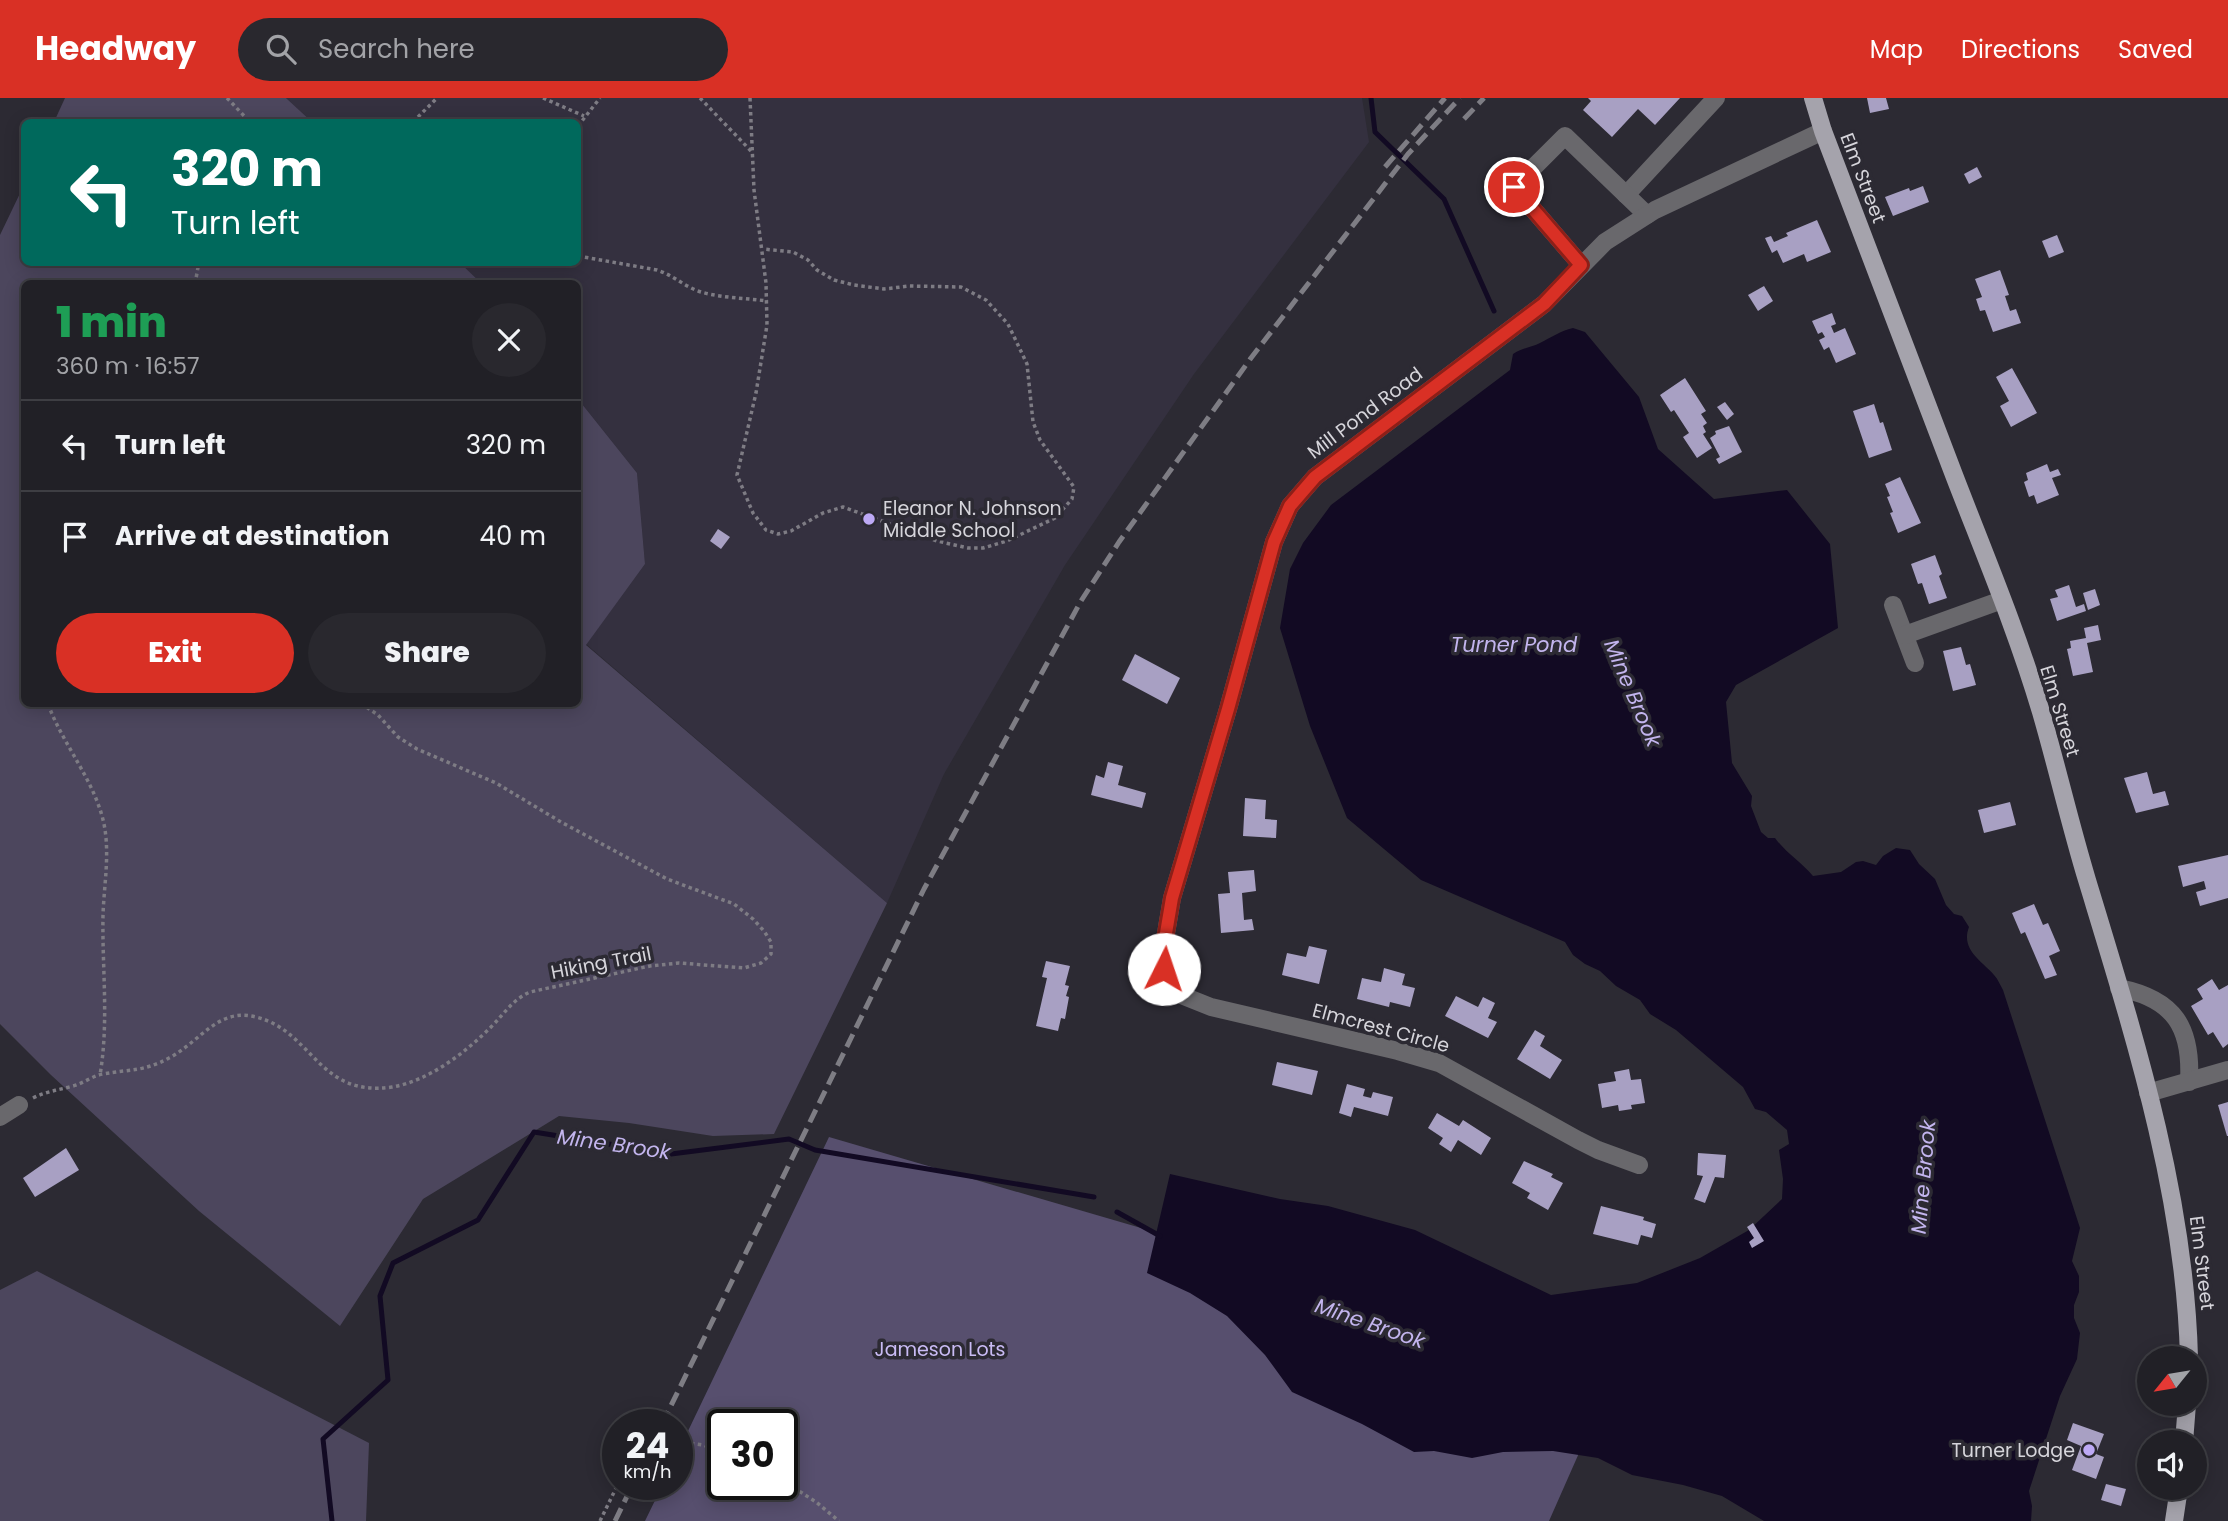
<!DOCTYPE html>
<html lang="en">
<head>
<meta charset="utf-8">
<style>
	body { margin:0; font-family:Poppins,sans-serif; background:#29282e; color:#f1f3f6; height:100vh; display:flex; flex-direction:column; font-size:26px; white-space:nowrap }
	* { box-sizing:border-box; margin:0 }
	p { font-size:23px; color:#a2a3a7 }
	.icon { flex:none; width:38px; height:38px; fill:none; stroke:currentColor; stroke-width:2; stroke-linecap:round; stroke-linejoin:round }
	.map { position:relative; flex:1; overflow:hidden }
	.sheet { position:absolute; left:21px; top:182px; width:560px; height:427px; display:flex; flex-direction:column; background:#212026; border-radius:10px; box-shadow:0 4px 18px #0003,0 0 0 2px #3e3e43 }
	.sheet>* { flex:none }
	.top-card { position:absolute; left:21px; top:21px; width:560px; height:147px; border-radius:10px; box-shadow:0 4px 18px #0003,0 0 0 2px #3e3e43; background:#00695c; color:#fff; overflow:hidden }
	.needle { width:46px; rotate:240deg }
	.controls { position:absolute; left:2137px; top:1248px; display:grid; gap:14px }
	.controls a { display:grid; place-items:center; width:70px; height:70px; border-radius:50%; background:#212026; box-shadow:0 4px 18px #0003,0 0 0 2px #3e3e43; font-size:35px }
	.speed { position:absolute; left:602px; top:1311px; display:flex; gap:14px; font-size:35px; font-weight:700; text-align:center }
	.speed>* { display:grid; place-content:center; width:91px; height:91px; border-radius:50%; background:#212026; box-shadow:0 4px 18px #0003,0 0 0 2px #3e3e43; line-height:1 }
	.speed small { font-size:18px; font-weight:400 }
	.speed .limit { border:4px solid #111; border-radius:10px; background:#fff; color:#111 }
	.pin { position:absolute; display:grid; place-items:center; width:60px; height:60px; color:#fff; margin:-30px; border:4px solid #fff; border-radius:50%; box-shadow:0 2px 7px #0007 }
	.me { position:absolute; width:77px; margin:-38px; rotate:4deg; stroke-linejoin:round; filter:drop-shadow(0 0 5px #0008) }
	.turn { display:flex; align-items:center; gap:24px; height:147px; padding:0 35px; font-size:32px }
	.turn .icon { width:91px; height:91px; stroke-width:2.5 }
	.turn b { display:block; font-size:49px; line-height:60px }
	.round { display:grid; place-items:center; flex:none; width:74px; height:74px; border-radius:37px; background:#29282e }
	.overview { display:flex; align-items:center; justify-content:space-between; height:119px; padding:0 35px }
	h1 { font-size:42px; font-weight:800; line-height:52px; color:#1e9e55 }
	.action { display:flex; gap:14px; margin-top:auto; padding:14px 35px }
	.action a { flex:1; height:80px; border-radius:42px; background:#d93025; color:#fff; font-size:28px; font-weight:800; line-height:80px; text-align:center }
	.action a+a { background:#29282e; color:#f1f3f6 }
	ul { padding:0; list-style:none }
	li { display:flex; align-items:center; gap:21px; height:91px; padding:0 35px; border-top:2px solid #3e3e43 }
	li div { flex:1 }
	li b { display:block; font-size:26px }
	li em { font-style:normal }
	header { display:flex; align-items:center; gap:42px; box-sizing:border-box; height:98px; padding:0 35px; background:#d93025; color:#fff }
	header strong { font-size:33px }
	nav { display:flex; gap:38px; margin-inline-start:auto; font-size:24px }
	.search { width:490px; height:63px; background:#29282e; display:flex; align-items:center; gap:18px; box-sizing:border-box; padding:0 24px; border-radius:38px; color:#a2a3a7; font-size:26px }
	.map>svg:first-child { display:block }
	.built { fill:#34303f }
	.green { fill:#4c465d }
	.forest { fill:#574f6e; fill-rule:evenodd }
	.water { fill:#120a23 }
	.lines { fill:none; stroke-linecap:round; stroke-linejoin:round }
	.stream { stroke:#120a23; stroke-width:5 }
	.building { fill:#a8a0c3 }
	.path { stroke:#7e7c84; stroke-width:3.5; stroke-dasharray:3.5 3.5; stroke-linecap:butt }
	.minor { stroke:#69686c; stroke-width:18 }
	.major { stroke:#a5a3ac; stroke-width:18 }
	.rail { stroke:#7e7d84; stroke-width:5; stroke-dasharray:14 7; stroke-linecap:butt }
	.route-casing { stroke:#8d1f18; stroke-width:18 }
	.route { stroke:#d93025; stroke-width:12 }
	.poi-dot { fill:#bda9f5; stroke:#2c2a33; stroke-width:2.5 }
	.labels { text-anchor:middle; dominant-baseline:central; stroke-width:7; stroke-linejoin:round; paint-order:stroke }
	.street-label { font-size:19px; fill:#d6d5db; stroke:#2c2a33 }
	.poi-label { font-size:19px; fill:#d6d5db; stroke:#2c2a33; text-anchor:start }
	.park-label { font-size:19px; fill:#c9bbf4; stroke:#2c2a33 }
	.water-label { font-size:21px; font-style:italic; fill:#c3b5ee; stroke:#2c2a33 }
</style>
</head>
<body>
<header>
<strong>Headway</strong>
<div class="search"><svg class="icon" aria-label="search" viewBox="0 0 24 24"><circle cx="10" cy="10" r="6"/><path d="M15 15l6 6"/></svg>Search here</div>
<nav><a>Map</a><a>Directions</a><a>Saved</a></nav>
</header>
<div class="map">
<svg width="2228" height="1423" viewBox="0 0 2228 1423">
	<rect width="100%" height="100%" fill="#2c2a33"/>
	<polygon class="built" points="286,0 1362,0 1369,44 1194,276 1065,467 944,676 887,805 586,546 645,466 637,375 578,301 578,186 481,185 459,165 578,164 578,24 312,24"/>
	<g class="green">
		<polygon points="65,0 286,0 312,24 54,24"/>
		<polygon points="24,87 24,164 459,164 481,185 24,186 24,606 578,606 578,301 637,375 645,466 586,547 887,805 774,1036 713,1038 629,1025 559,1018 423,1101 340,1228 199,1113 51,977 0,926 0,137"/>
		<polygon points="37,1173 369,1345 366,1423 0,1423 0,1192"/>
	</g>
	<path class="forest" d="M829 1039 1617 1269 1549 1423H645L663 1386H677V1356ZM723 1326H782V1386H723Z"/>
	<path class="water" d="M1573 230 1585 234 1639 299 1658 351 1714 401 1787 392 1830 446 1838 530 1736 587 1726 604 1732 665 1752 698 1751 708 1761 734 1768 740H1775C1786 755 1801 764 1813 778L1841 774 1856 764 1863 763 1876 767 1883 758 1896 750 1910 752 1919 766 1935 781 1946 807 1954 816 1962 818 1969 829C1960 852 1983 864 1994 877 1998 881 2000 887 2003 892L2080 1130 2072 1163 2079 1178V1194L2074 1207V1220L2080 1235 2077 1261 2060 1298 2029 1393 2032 1408 2031 1423H1764L1722 1398 1683 1387 1632 1377 1598 1360 1553 1353 1503 1354 1472 1360 1434 1353 1414 1354 1362 1326 1292 1294 1265 1257 1227 1218 1190 1195 1147 1175 1170 1076 1280 1101 1328 1108 1415 1132 1551 1197 1637 1185 1700 1160 1749 1132 1782 1101 1783 1081 1779 1052 1789 1046 1787 1032 1766 1014 1755 1011 1743 989 1676 932 1650 916 1640 902 1616 888 1600 873 1585 866 1573 857 1565 844 1421 782 1347 720 1310 628 1280 530 1290 471 1303 445 1331 407 1510 272 1513 256C1524 249 1530 250 1540 245 1552 239 1560 233 1573 230Z"/>
	<g class="lines">
		<g class="stream">
			<polyline points="1371,0 1375,34 1444,101 1494,213"/>
			<polyline points="1117,1114 1160,1138"/>
			<polyline points="332,1423 323,1341 388,1282 380,1198 393,1165 478,1122 534,1034 671,1056 789,1041 815,1052 1094,1099"/>
		</g>
	</g>
	<g class="building">
		<polygon points="1588,0 1680,0 1655,27 1638,11 1612,39 1583,12 1591,3"/>
		<polygon points="1867,0 1886,0 1889,11 1870,15"/>
		<polygon points="1977,69 1982,79 1969,86 1964,76"/>
		<polygon points="1923,88 1929,104 1893,118 1885,99 1909,90 1910,93"/>
		<polygon points="1817,122 1831,154 1807,164 1804,156 1783,165 1777,152 1772,155 1765,140 1771,138 1774,144 1788,138 1786,135"/>
		<polygon points="2057,137 2064,154 2049,160 2042,143"/>
		<polygon points="2000,172 2009,197 2005,198 2010,213 2016,211 2021,225 1993,234 1985,212 1980,213 1976,201 1982,199 1975,181"/>
		<polygon points="1764,188 1773,203 1758,213 1748,197"/>
		<polygon points="1832,215 1836,226 1831,228 1834,235 1845,230 1856,256 1836,265 1829,249 1824,252 1819,242 1825,239 1822,234 1818,236 1812,223"/>
		<polygon points="2012,270 2037,315 2011,329 2000,308 2009,303 1996,279"/>
		<polygon points="1685,280 1706,313 1701,316 1707,325 1703,328 1706,334 1703,336 1712,350 1697,360 1683,339 1689,335 1674,312 1671,314 1660,297"/>
		<polygon points="1725,304 1734,316 1727,322 1717,309"/>
		<polygon points="1874,306 1880,325 1883,324 1892,352 1869,360 1853,313"/>
		<polygon points="1729,328 1742,354 1719,366 1716,361 1720,359 1710,340 1716,336 1715,333"/>
		<polygon points="2047,366 2050,374 2058,371 2061,377 2052,380 2059,397 2037,406 2034,397 2029,399 2024,384 2028,382 2026,375"/>
		<polygon points="1900,379 1921,425 1898,435 1890,415 1893,414 1887,399 1890,398 1885,386"/>
		<polygon points="718,431 730,439 721,451 710,443"/>
		<polygon points="1935,457 1942,476 1939,478 1947,500 1929,506 1922,485 1918,486 1911,466"/>
		<polygon points="2069,487 2076,509 2084,506 2086,513 2057,523 2050,501 2058,499 2055,492"/>
		<polygon points="2095,491 2100,507 2088,512 2083,495"/>
		<polygon points="2098,527 2101,542 2087,545 2093,574 2073,578 2067,551 2071,550 2070,543 2086,540 2084,530"/>
		<polygon points="1961,549 1966,567 1970,566 1976,587 1953,593 1943,553"/>
		<polygon points="1135,556 1180,580 1167,606 1122,582"/>
		<polygon points="1108,664 1123,668 1118,687 1146,695 1142,710 1091,697 1096,677 1104,680"/>
		<polygon points="2147,674 2153,696 2165,693 2169,707 2136,715 2124,680"/>
		<polygon points="1245,700 1266,702 1265,721 1277,722 1276,740 1243,738"/>
		<polygon points="2010,704 2016,727 1984,735 1978,712"/>
		<polygon points="2228,757 2228,800 2200,808 2196,794 2206,791 2204,783 2183,789 2178,768"/>
		<polygon points="1254,772 1256,793 1242,795 1244,822 1252,821 1254,832 1221,835 1218,796 1230,795 1228,774"/>
		<polygon points="2034,806 2043,827 2048,825 2060,853 2049,858 2057,877 2045,881 2025,834 2021,836 2012,815"/>
		<polygon points="1309,848 1327,852 1319,886 1282,877 1287,855 1306,859"/>
		<polygon points="1046,863 1070,868 1065,887 1069,888 1066,898 1069,899 1065,921 1061,920 1058,933 1036,928 1047,880 1042,879"/>
		<polygon points="1384,870 1405,876 1402,887 1415,890 1410,909 1390,904 1389,909 1357,901 1362,880 1381,884"/>
		<polygon points="2212,881 2219,892 2228,887 2228,946 2223,950 2213,934 2208,937 2191,908 2203,901 2197,891"/>
		<polygon points="1456,898 1478,909 1483,899 1495,905 1488,920 1497,924 1488,940 1445,918"/>
		<polygon points="1535,932 1545,938 1540,948 1562,962 1550,981 1517,961"/>
		<polygon points="1277,964 1318,973 1312,997 1272,987"/>
		<polygon points="1629,971 1631,982 1641,981 1645,1005 1631,1007 1632,1011 1619,1013 1618,1007 1602,1010 1598,986 1616,983 1614,974"/>
		<polygon points="1347,986 1365,991 1363,998 1371,1000 1373,994 1393,999 1388,1018 1354,1009 1351,1019 1339,1015"/>
		<polygon points="2228,1004 2228,1038 2227,1038 2218,1007"/>
		<polygon points="1437,1015 1459,1028 1463,1022 1491,1040 1481,1057 1458,1042 1451,1054 1439,1046 1443,1040 1428,1030"/>
		<polygon points="66,1050 79,1072 35,1099 23,1080"/>
		<polygon points="1698,1055 1726,1057 1724,1080 1715,1079 1705,1105 1694,1101 1703,1078 1697,1077"/>
		<polygon points="1524,1063 1553,1076 1551,1079 1563,1085 1548,1112 1527,1100 1530,1095 1512,1085"/>
		<polygon points="1601,1108 1644,1119 1643,1122 1656,1126 1652,1140 1641,1137 1638,1147 1593,1136"/>
		<polygon points="1753,1125 1764,1143 1752,1150 1749,1144 1754,1140 1747,1129"/>
		<polygon points="2073,1325 2104,1336 2096,1356 2104,1359 2096,1381 2072,1372 2081,1348 2067,1342"/>
		<polygon points="2106,1386 2126,1391 2121,1408 2101,1402"/>
	</g>
	<g class="lines">
		<g class="path">
			<polyline points="227,0 250,24"/>
			<polyline points="543,0 584,18"/>
			<polyline points="700,0 752,54"/>
			<polyline points="750,0 754,92 766,185 767,227 756,295 737,377 753,415 766,432 778,436 791,433 823,415 843,409 937,443 968,450 983,450 1007,443 1055,420 1072,401 1074,389 1040,342 1033,324 1027,266 1008,226 986,202 961,189 909,188 884,191 854,187 834,182 817,172 808,162 793,154 763,151"/>
			<polyline points="413,24 437,0"/>
			<polyline points="578,28 600,0"/>
			<path d="M578 158 657 172C673 177 685 189 701 194 722 200 745 200 767 203"/>
			<polyline points="195,186 199,164"/>
			<path d="M48 606C63 647 95 683 104 726 110 756 104 787 103 817 102 870 109 924 100 977"/>
			<path d="M33 1000C47 993 59 992 73 988 84 985 92 978 103 976 130 971 143 974 169 960 200 944 218 909 256 919 313 933 318 1000 392 989 429 983 466 954 491 929 505 915 512 902 530 894L650 868 679 865 744 870 761 865 771 856V844L764 833 753 821 734 806 667 781 561 724 496 685 417 651 398 639 378 617 362 606"/>
			<polyline points="677,1343 703,1347 723,1354"/>
			<polyline points="782,1382 816,1404 839,1423"/>
			<polyline points="600,1423 618,1386"/>
		</g>
		<g class="minor">
			<polyline points="1626,97 1716,0"/>
			<polyline points="1581,167 1514,89 1565,38 1647,117"/>
			<polyline points="1893,507 1915,565"/>
			<polyline points="1905,537 2002,502"/>
			<path d="M2119 890C2175 901 2192 930 2189 984"/>
			<polyline points="2148,995 2228,972"/>
			<polyline points="0,1019 19,1007"/>
			<polyline points="1639,1067 1598,1052 1578,1042 1439,965 1398,953 1211,909 1176,895 1164,871 1164,847 1172,800 1228,611 1274,444 1290,408 1315,379 1544,206 1605,144 1655,112 1823,33"/>
		</g>
		<g class="major">
			<path d="M1813 0 1823 33C1866 148 1911 262 1954 377 1984 455 2017 533 2041 614 2057 669 2070 726 2087 782 2134 937 2185 1096 2189 1260"/>
			<polyline points="2184,1344 2187,1306"/>
			<polyline points="2174,1423 2179,1390"/>
		</g>
		<g class="rail">
			<polyline points="1464,21 1484,0"/>
			<polyline points="1385,69 1445,0"/>
			<polyline points="662,1326 924,791 1081,503 1119,444 1251,260 1408,56 1460,0"/>
			<polyline points="615,1423 633,1386"/>
		</g>
	</g>
	<g class="lines">
		<g class="route-casing">
			<polyline id="route" points="1164,871 1164,847 1172,800 1228,611 1274,444 1290,408 1315,379 1544,206 1581,167 1514,89"/>
		</g>
		<use href="#route" class="route"/>
	</g>
	<g class="poi-dot">
		<circle cx="869" cy="421" r="7"/>
		<circle cx="2089" cy="1352" r="7"/>
	</g>
	<g class="labels">
		<g class="street-label">
			<text transform="translate(1863 80) rotate(69)">Elm Street</text>
			<text transform="translate(1365 315) rotate(-37)">Mill Pond Road</text>
			<text transform="translate(2060 613) rotate(73)">Elm Street</text>
			<text transform="translate(601 865) rotate(-11)">Hiking Trail</text>
			<text transform="translate(1381 930) rotate(15)">Elmcrest Circle</text>
			<text transform="translate(2202 1165) rotate(83)">Elm Street</text>
		</g>
		<g class="poi-label">
			<text x="883" y="410">Eleanor N. Johnson<tspan x="883" dy="22">Middle School</tspan></text>
			<text x="2075" y="1352" text-anchor="end">Turner Lodge</text>
		</g>
		<g class="park-label">
			<text x="940" y="1251">Jameson Lots</text>
		</g>
		<g class="water-label">
			<text x="1514" y="546">Turner Pond</text>
			<text transform="translate(1633 595) rotate(67)">Mine Brook</text>
			<text transform="translate(614 1046) rotate(8)">Mine Brook</text>
			<text transform="translate(1923 1079) rotate(-85)">Mine Brook</text>
			<text transform="translate(1370 1225) rotate(19)">Mine Brook</text>
		</g>
	</g>
</svg>
<div class="controls">
<a><svg class="needle" viewBox="-14 -14 28 28"><path d="M0-13l5 13h-10z" fill="#e53935"/><path d="M0 13l5-13h-10z" fill="#a2a3a7"/></svg></a>
<a><svg class="icon" aria-label="sound" viewBox="0 0 24 24"><path d="M4 9h4l5-4v14l-5-4H4zM17 9q2 3 0 6"/></svg></a>
</div>
<div class="speed"><div>24<small>km/h</small></div><div class="limit">30</div></div>
<div class="pin" style="left:1514px;top:89px;background:#d93025"><svg class="icon" aria-label="arrive" viewBox="0 0 24 24"><path d="M6 21V4h12l-3 4 3 4H6"/></svg></div>
<svg class="me" style="left:1164px;top:871px" viewBox="-20 -20 40 40"><circle r="19" fill="#fff"/><path d="M0-13L10 11 0 6-10 11z" fill="#d93025"/></svg>
<div class="top-card">
<div class="turn"><svg class="icon" aria-label="left" viewBox="0 0 24 24"><path d="M17 20v-9H6M10 6l-5 5 5 5"/></svg><div><b>320 m</b>Turn left</div></div>
</div>
<section class="sheet">
<div class="overview"><div><h1>1 min</h1><p>360 m · 16:57</p></div><a class="round"><svg class="icon" aria-label="close" viewBox="0 0 24 24"><path d="M6 6l12 12M18 6L6 18"/></svg></a></div>
<ul>
<li><svg class="icon" aria-label="left" viewBox="0 0 24 24"><path d="M17 20v-9H6M10 6l-5 5 5 5"/></svg><div><b>Turn left</b></div><em>320 m</em></li>
<li><svg class="icon" aria-label="arrive" viewBox="0 0 24 24"><path d="M6 21V4h12l-3 4 3 4H6"/></svg><div><b>Arrive at destination</b></div><em>40 m</em></li>
</ul>
<div class="action"><a>Exit</a><a>Share</a></div>
</section>
</div>
</body>
</html>
